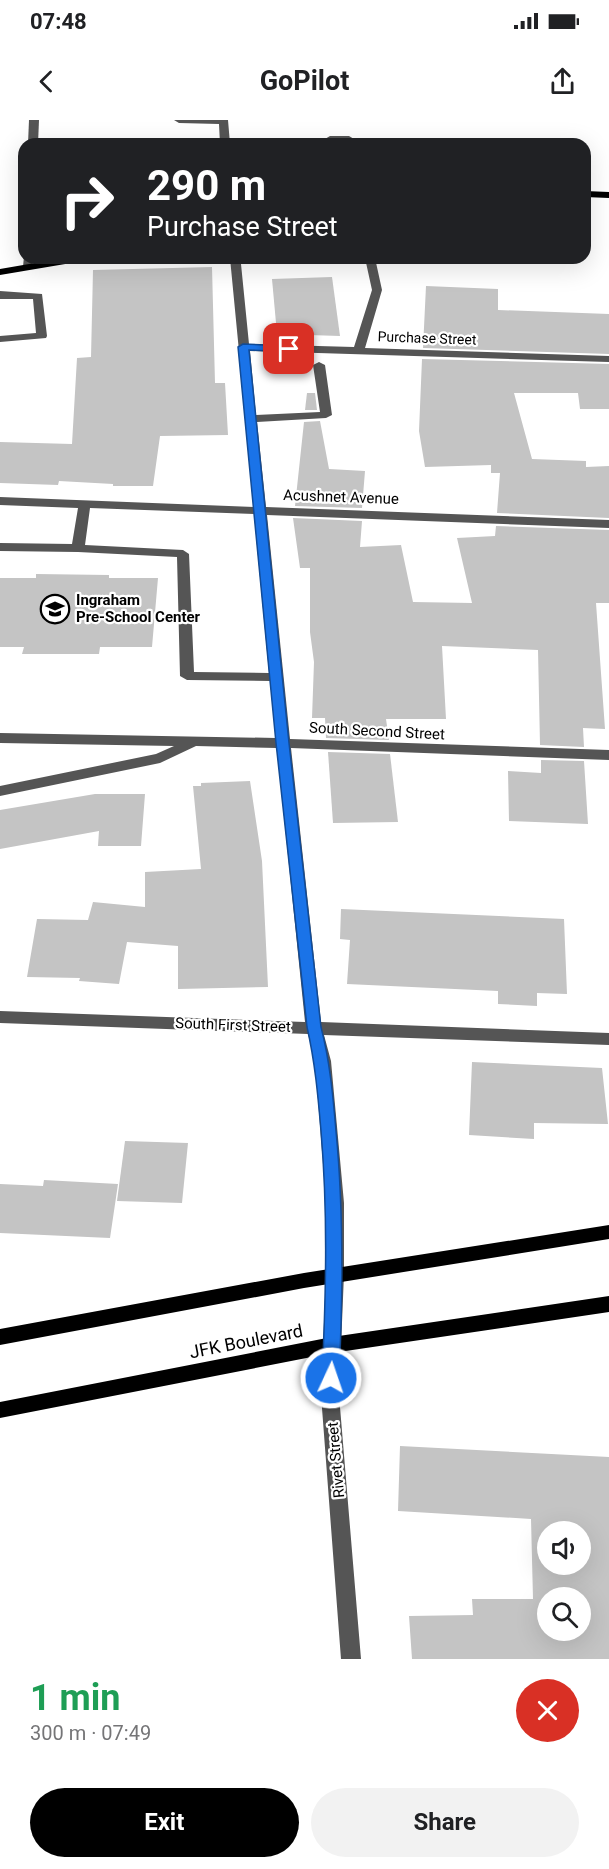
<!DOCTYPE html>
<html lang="en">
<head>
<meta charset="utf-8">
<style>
	body { margin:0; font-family:Roboto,sans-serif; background:#f2f2f2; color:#202124; height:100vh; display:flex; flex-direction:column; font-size:22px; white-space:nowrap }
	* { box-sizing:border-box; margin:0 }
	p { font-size:20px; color:#757577 }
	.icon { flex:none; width:33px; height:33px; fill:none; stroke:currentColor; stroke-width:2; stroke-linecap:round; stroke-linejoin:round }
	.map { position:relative; height:1539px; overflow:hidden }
	.details { display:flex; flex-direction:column; background:#fff; flex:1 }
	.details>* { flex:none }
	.guide { position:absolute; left:18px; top:18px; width:573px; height:126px; border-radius:18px; box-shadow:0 6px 24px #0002; background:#202124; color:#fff; overflow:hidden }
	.fabs { position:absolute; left:537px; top:1401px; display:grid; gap:12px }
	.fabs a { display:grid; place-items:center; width:54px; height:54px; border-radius:50%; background:#fff; box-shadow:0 6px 24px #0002; font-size:30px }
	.pin { position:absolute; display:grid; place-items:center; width:51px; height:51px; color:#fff; margin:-26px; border-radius:12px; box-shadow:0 3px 9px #0006 }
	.me { position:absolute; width:66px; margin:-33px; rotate:3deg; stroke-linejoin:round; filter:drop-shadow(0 0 4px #0008) }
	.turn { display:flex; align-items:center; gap:21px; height:126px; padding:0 30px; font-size:27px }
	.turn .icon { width:78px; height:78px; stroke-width:2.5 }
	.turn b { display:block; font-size:42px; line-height:51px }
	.round { display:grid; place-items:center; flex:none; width:63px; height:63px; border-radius:32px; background:#f2f2f2 }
	.headline { display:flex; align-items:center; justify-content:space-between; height:102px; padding:0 30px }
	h1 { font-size:36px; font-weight:700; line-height:45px; color:#1e9e55 }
	.cta { display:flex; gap:12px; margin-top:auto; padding:12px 30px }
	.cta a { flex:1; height:69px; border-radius:36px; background:#000; color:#fff; font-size:24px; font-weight:700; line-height:69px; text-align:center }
	.cta a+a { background:#f2f2f2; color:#202124 }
	.status { display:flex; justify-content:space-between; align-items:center; height:42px; padding:0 30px; background:#fff; direction:ltr }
	.status svg { height:16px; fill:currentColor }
	header { display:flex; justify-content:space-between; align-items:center; height:78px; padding:0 30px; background:#fff; font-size:27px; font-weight:700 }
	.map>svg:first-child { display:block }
	.building { fill:#c4c4c4; fill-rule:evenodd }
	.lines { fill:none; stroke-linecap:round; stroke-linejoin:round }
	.minor { fill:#555; fill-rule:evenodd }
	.major { fill:#000; fill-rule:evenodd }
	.route { fill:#1a73e8; stroke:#114b97; stroke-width:1.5 }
	.labels { text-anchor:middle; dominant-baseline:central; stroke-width:4.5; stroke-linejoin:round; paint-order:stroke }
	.far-street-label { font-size:14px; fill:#000; stroke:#fff }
	.street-label { font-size:15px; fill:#000; stroke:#fff }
	.poi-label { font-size:15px; font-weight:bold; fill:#000; stroke:#fff; text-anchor:start }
	.near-street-label { font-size:18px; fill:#000; stroke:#fff }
</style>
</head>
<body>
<div class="status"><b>07:48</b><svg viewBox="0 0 49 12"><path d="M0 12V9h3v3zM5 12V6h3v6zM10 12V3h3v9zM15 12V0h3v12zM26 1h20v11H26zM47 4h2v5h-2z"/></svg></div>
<header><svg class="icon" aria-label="back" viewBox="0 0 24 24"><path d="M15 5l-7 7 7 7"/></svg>GoPilot<svg class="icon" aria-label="share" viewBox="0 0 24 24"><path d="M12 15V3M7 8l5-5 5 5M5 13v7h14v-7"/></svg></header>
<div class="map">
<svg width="609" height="1539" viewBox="0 0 609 1539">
	<rect width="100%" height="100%" fill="#fff"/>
	<g class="building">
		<polygon points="212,147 215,263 225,263 228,315 160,316 153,366 113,366 113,364 59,361 58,365 0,363 0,322 72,324 77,238 91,237 93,150"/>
		<polygon points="332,157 340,216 277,214 272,159"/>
		<polygon points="426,166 498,169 498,190 609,194 609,234 423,228"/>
		<polygon points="422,239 609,244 609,289 580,289 578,273 514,273 532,339 586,341 586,347 609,346 609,398 497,393 500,353 491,353 491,345 425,347 419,311"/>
		<polygon points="307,273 315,273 317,290 305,290"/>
		<polygon points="320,301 329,349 365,351 362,388 295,386 304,302"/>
		<polygon points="293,398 362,401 360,427 401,425 413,482 472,483 457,418 495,416 496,406 609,410 609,483 596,483 605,609 583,608 584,627 540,625 538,530 442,526 446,599 386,599 389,620 326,618 325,598 312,598 314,542 310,512 310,448 300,448"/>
		<polygon points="36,454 109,455 109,458 158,458 152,527 100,527 99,534 22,534 24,527 0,527 0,458 36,458"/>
		<polygon points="328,632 390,634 398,702 333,703"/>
		<polygon points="541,640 584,641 588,704 509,701 508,651 541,653"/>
		<polygon points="250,661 262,741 268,867 178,869 178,826 127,822 119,864 79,861 80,858 27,857 37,799 88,800 93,782 145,787 145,752 201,749 193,666 201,666 201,663"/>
		<polygon points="95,674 145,674 141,726 98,726 99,711 0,729 0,690"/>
		<polygon points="341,789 564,799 567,874 537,873 537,886 498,884 498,871 347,864 350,820 340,819"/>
		<polygon points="472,942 602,948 608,1004 534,1003 534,1019 469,1015"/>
		<polygon points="125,1021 188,1023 182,1083 117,1081"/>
		<polygon points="44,1060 118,1064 110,1118 0,1113 0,1064 43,1066"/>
		<path d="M400 1326 609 1337V1539H412L409 1496 473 1495 472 1479H533L531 1399 398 1391ZM548 1412H580V1444H548ZM548 1478H580V1510H548Z"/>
	</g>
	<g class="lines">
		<g class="minor">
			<polygon points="29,0 39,0 38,24 28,24"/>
			<polygon points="174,0 228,0 230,24 220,24 219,4 179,3"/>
			<polygon points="330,16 349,16 354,19 349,22 327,24 325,19"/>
			<polygon points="24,136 33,138 32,149 23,147"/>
			<path d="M230 138H288L283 141 241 144 249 224 354 227 372 170 365 138H375L382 170 365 228 609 236V242L250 231 256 295 320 292 313 245 319 242 325 245 332 295 326 298 257 302 266 387 609 400V408L267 395 290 619 609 630V640L291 628 321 902 609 913V925L324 915 331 941 344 1083V1154L339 1275 361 1539H341L321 1275 326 1154V1083L315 941 308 914 0 903V891L305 902 277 628 196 626 160 643 0 676V666L156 634 174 626 0 623V613L276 618 270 561 187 560 180 556 177 437 78 432 0 431V423L72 424 78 388 0 385V377L254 387ZM90 388 254 394 269 553 194 552 189 434 183 430 85 425Z"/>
			<polygon points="0,171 42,174 47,216 46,218 0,222 0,216 36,213 33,179 0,179"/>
		</g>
		<g class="major">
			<polygon points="585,71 609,72 609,78 585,77"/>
			<polygon points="64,138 88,138 83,141 0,155 0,149"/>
			<polygon points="609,1105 609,1119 304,1168 0,1225 0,1209 304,1153"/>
			<polygon points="609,1176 609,1192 332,1233 0,1298 0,1282 332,1217"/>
		</g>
	</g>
	<path class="route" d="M243 224 289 226 294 229 289 232 249 230 289 623 321 907C330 942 333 976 336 1011 344 1094 343 1175 339 1258L337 1264 331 1266 325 1264 322 1258C326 1175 328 1094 321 1011 318 976 315 942 307 907L276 623 238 227Z"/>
	<defs>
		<g id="school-ring" transform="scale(1.5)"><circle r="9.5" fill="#fff" stroke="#000" stroke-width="1.5"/><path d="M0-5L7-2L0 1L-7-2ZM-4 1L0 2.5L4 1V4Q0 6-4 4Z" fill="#000"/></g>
	</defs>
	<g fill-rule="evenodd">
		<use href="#school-ring" x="55" y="489"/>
	</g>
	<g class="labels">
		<g class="far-street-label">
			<text transform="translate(427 218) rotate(2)">Purchase Street</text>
		</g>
		<g class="street-label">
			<text transform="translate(341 377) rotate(2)">Acushnet Avenue</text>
			<text transform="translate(377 611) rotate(3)">South Second Street</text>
			<text transform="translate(233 905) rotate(2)">South First Street</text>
			<text transform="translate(336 1340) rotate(-95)">Rivet Street</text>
		</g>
		<g class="poi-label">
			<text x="76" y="480">Ingraham<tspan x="76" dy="17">Pre-School Center</tspan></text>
		</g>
		<g class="near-street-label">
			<text transform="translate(246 1221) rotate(-11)">JFK Boulevard</text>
		</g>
	</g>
</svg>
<div class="fabs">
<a><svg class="icon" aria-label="sound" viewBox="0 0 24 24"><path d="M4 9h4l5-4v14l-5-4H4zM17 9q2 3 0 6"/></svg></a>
<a><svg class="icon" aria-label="search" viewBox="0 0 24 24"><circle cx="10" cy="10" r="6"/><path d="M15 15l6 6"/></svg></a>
</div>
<div class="pin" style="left:289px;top:229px;background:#d93025"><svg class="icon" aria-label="arrive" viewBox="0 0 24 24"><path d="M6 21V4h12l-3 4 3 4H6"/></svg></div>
<svg class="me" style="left:331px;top:1258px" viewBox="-20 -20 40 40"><circle r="17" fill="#1a73e8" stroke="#fff" stroke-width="3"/><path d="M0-11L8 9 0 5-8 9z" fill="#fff"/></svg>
<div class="guide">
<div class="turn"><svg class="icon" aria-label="right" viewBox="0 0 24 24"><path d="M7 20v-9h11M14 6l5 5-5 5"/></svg><div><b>290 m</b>Purchase Street</div></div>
</div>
</div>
<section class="details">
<div class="headline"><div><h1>1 min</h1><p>300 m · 07:49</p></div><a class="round" style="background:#d93025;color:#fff"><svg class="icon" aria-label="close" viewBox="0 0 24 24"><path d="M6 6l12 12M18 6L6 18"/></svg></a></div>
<div class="cta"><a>Exit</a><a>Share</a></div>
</section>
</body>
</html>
